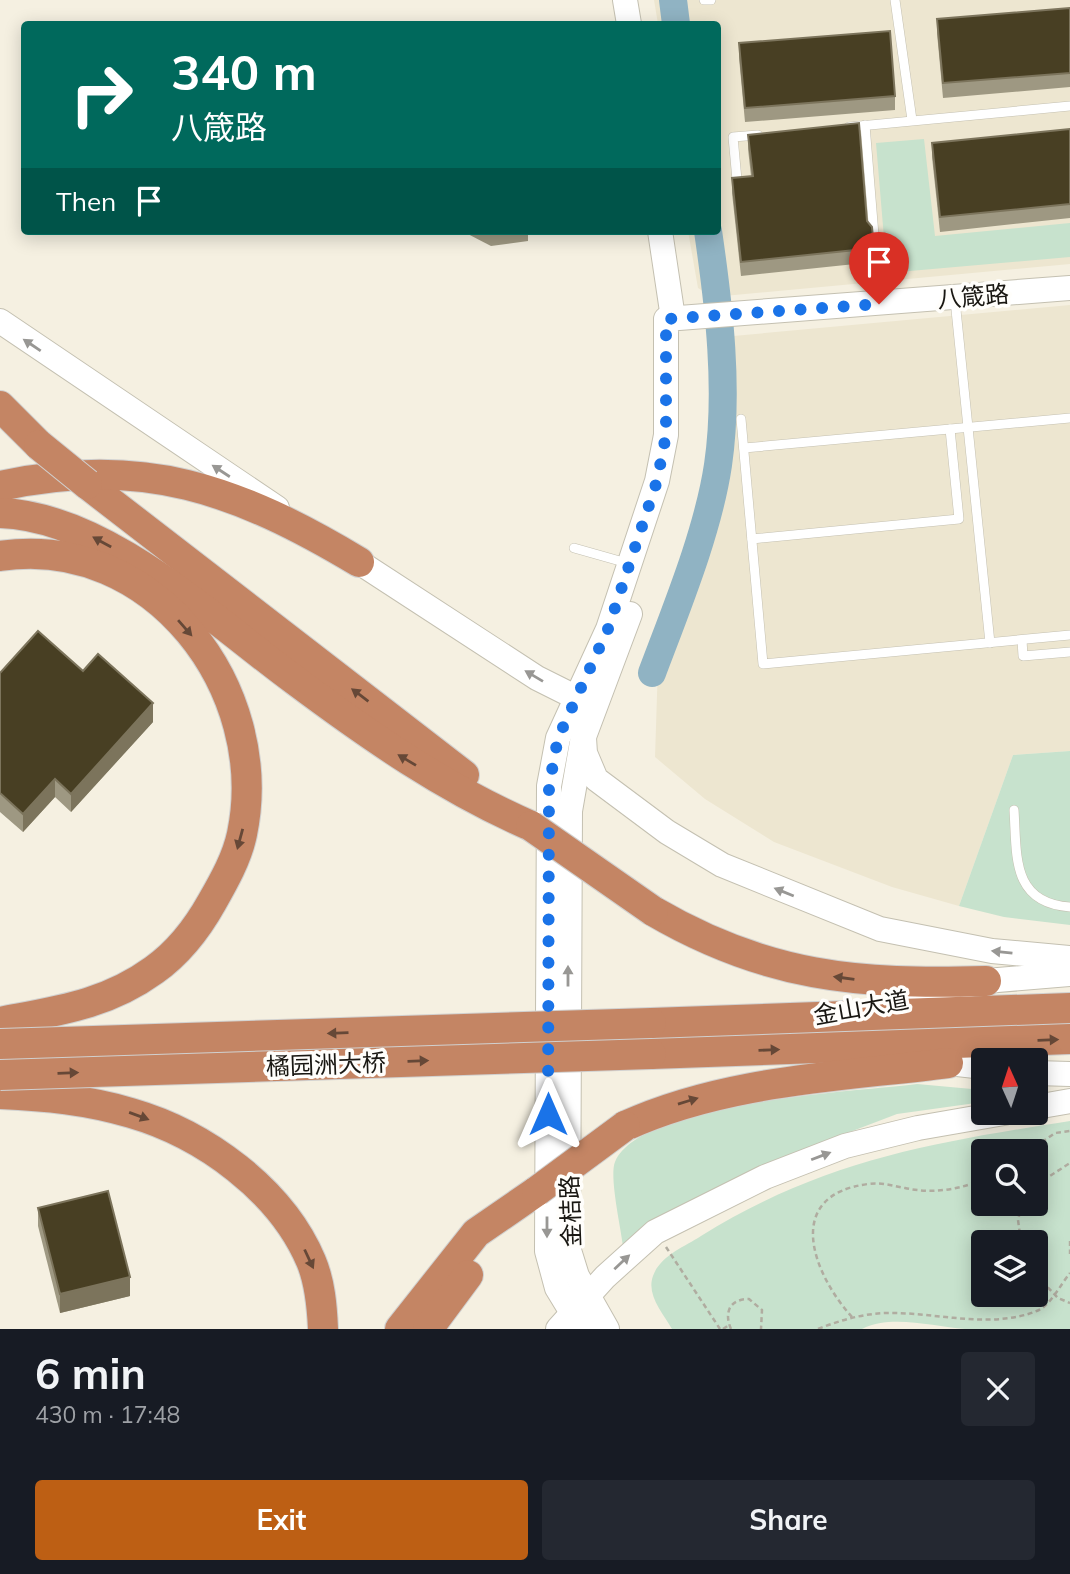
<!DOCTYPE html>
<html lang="en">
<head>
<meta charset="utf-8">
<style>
	body { margin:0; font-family:Mulish,"Noto Sans SC",sans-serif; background:#242831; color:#f1f3f6; height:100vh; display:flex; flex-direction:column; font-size:26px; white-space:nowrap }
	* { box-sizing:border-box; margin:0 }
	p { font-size:23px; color:#9ea1a6 }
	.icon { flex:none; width:38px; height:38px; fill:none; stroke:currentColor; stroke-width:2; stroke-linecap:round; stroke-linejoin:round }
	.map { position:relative; height:1329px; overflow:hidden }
	.details { display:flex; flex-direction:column; background:#171b24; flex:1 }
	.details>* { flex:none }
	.guide { position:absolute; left:21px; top:21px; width:700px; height:214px; border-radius:7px; box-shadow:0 4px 18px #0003; background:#00695c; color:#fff; overflow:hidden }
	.needle { width:46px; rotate:357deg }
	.controls { position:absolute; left:971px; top:1048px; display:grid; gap:14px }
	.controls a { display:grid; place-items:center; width:77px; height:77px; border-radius:7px; background:#171b24; box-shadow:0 4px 18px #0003; font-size:35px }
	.pin { position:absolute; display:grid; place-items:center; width:60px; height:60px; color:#fff; margin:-72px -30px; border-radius:50% 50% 50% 0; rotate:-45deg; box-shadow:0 0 7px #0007 }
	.pin .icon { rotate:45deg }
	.me { position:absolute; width:77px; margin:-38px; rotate:0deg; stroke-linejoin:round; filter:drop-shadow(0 0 5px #0008) }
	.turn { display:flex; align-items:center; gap:24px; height:147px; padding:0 35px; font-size:32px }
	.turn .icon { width:91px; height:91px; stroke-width:2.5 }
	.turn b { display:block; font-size:49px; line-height:60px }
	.then { display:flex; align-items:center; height:66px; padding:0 35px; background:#0003; gap:14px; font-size:26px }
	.round { display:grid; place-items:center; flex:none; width:74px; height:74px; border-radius:7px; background:#242831 }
	.summary { display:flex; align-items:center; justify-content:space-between; height:119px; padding:0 35px }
	h1 { font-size:42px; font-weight:700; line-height:52px }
	.primary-button { display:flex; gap:14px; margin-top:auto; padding:14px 35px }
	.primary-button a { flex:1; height:80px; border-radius:7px; background:#bd5f14; color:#fff; font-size:28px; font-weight:700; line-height:80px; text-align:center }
	.primary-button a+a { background:#242831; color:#f1f3f6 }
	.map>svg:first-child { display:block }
	.built { fill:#ede6d0 }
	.green { fill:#c7e2cd; fill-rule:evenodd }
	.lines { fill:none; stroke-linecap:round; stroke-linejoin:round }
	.river { stroke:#90b3c3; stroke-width:28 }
	.lane-casing { stroke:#c4c0b1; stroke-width:10 }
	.secondary-casing { stroke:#c4c0b1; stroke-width:26 }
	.highway-casing { stroke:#d1d1d0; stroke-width:32 }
	.path { stroke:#b0aca0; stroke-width:2.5; stroke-dasharray:5 3.5; stroke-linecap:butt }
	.lane { stroke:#fff; stroke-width:9 }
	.secondary { stroke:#fff; stroke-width:24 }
	.highway { stroke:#c48564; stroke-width:30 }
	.highway-bridge-casing { stroke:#d1d1d0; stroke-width:32; stroke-linecap:butt }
	.highway-bridge { stroke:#c48564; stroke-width:30 }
	.wall { fill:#9e9882 }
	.shaded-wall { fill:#7c745c }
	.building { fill:#483f23; stroke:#7c745c; stroke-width:2 }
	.oneway { fill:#989794 }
	.oneway2 { fill:#664837 }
	.route { stroke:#1a73e8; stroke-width:12; stroke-dasharray:0 21.6 }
	.labels { text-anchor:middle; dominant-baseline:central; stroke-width:7; stroke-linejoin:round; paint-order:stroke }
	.street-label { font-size:24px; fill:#191712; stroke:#fffefb }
</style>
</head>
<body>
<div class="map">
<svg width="1070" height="1329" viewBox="0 0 1070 1329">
	<rect width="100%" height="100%" fill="#f5f0e1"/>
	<g class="built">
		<polygon points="654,0 1070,0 1070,264 713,297 698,288 688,231 718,231 718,24 658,24"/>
		<polygon points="1070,305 1070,751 1013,755 959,906 892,887 774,842 705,799 655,757 658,665 697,500 717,441 711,338"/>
	</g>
	<g class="green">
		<polygon points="924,139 935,236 1070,223 1070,257 887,273 876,143"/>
		<polygon points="1070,751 1070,925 1004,917 959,906 1013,755"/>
		<path d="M917 1084 983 1090V1102L897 1114 787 1156 709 1191 623 1246C621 1228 609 1176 615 1162 641 1101 855 1092 917 1084Z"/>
		<path d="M1070 1121V1329C1035 1329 1000 1329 965 1329 934 1327 892 1314 862 1329H672C663 1313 646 1295 653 1276 660 1256 684 1247 701 1236 824 1160 931 1143 1070 1121ZM984 1152H1036V1204H984ZM1036 1242V1295H984V1242Z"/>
	</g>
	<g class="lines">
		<g class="river">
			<polyline points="673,0 676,24"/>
			<path d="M652 673C676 609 708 532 718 465 729 390 719 306 708 231"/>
		</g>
		<g class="lane-casing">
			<g id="lane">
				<polyline points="704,0 711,0"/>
				<polyline points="895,0 912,120"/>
				<polyline points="865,125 874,235"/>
				<polyline points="849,127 1070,106"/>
				<polyline points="737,180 733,137 758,135"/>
				<polyline points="955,300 990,643"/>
				<polyline points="741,419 763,664 1070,635"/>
				<polyline points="744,448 1070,418"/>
				<polyline points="752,539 959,519 950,429"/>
				<polyline points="574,548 627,563"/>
				<polyline points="1022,640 1023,656 1070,652"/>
				<path d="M1014 810C1017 855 1011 903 1070 907"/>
			</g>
		</g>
		<g class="secondary-casing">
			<g id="secondary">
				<polyline points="625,0 629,24"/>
				<polyline points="660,231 673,318"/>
				<polyline points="0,321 277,508"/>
				<polyline points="345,553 537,678 577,698 582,708 585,753 596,779 667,832 722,865 880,929 992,951 1070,958"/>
				<polyline points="878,1007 986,981 1070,974"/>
				<polyline points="931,1061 984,1067"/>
				<polyline points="1036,1073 1070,1074"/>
				<polyline points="1036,1107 1070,1101"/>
				<polyline points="558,1329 605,1277 655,1232 765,1177 845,1146 918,1128 1004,1113"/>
				<polyline points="582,1329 557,1288 547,1251 549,786 558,738 608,629 657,481 666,435 666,319 1070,288"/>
				<polyline points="607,1329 577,1276 568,1247 570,811 582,742 630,614"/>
			</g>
		</g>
		<g class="highway-casing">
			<g id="highway">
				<polyline points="0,406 39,445"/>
				<polyline points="87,484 464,775"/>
				<path d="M0 486C143 455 237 489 359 562"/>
				<path d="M0 513C105 516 214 621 296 681 371 737 446 789 531 826"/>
				<path d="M0 556C153 533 272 689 242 834 237 858 224 881 212 902 198 927 178 953 154 970 106 1005 57 1011 0 1022"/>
				<path d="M653 911C766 977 858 985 986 981"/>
				<polyline points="651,1023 1070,1008"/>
				<polyline points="651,1054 1070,1039"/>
				<path d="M0 1094C45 1096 88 1100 131 1113 204 1134 281 1190 311 1261 320 1282 322 1306 323 1329"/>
				<path d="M625 1126C726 1080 839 1077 948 1063"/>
				<polyline points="400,1329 476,1233 537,1191"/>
				<polyline points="428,1329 468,1275"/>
			</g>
		</g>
		<g class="path">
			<polyline points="1028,1152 1055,1133 1070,1131"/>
			<polyline points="1036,1185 1070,1163"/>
			<polyline points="1070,1241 1070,1254"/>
			<polyline points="1021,1242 1018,1220 1022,1204"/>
			<polyline points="666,1247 720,1329"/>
			<polyline points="1036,1275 1058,1298 1070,1303"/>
			<path d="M852 1317C813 1274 782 1195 868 1184 881 1182 893 1186 905 1188 931 1194 959 1190 984 1179"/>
			<polyline points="723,1329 729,1325"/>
			<path d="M731 1329C724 1313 729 1299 749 1299L762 1310 761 1329"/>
			<path d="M818 1329C843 1319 869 1312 896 1313 942 1314 996 1329 1039 1310 1051 1304 1061 1284 1070 1273"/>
		</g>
		<use href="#lane" class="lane"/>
		<use href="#secondary" class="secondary"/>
		<use href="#highway" class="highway"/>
		<g class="highway-bridge-casing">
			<g id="highway-bridge">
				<polyline points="39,445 87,484"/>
				<polyline points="531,826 653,911"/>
				<polyline points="0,1044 651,1023"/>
				<polyline points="0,1075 651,1054"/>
				<polyline points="537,1191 625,1126"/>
			</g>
		</g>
		<use href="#highway-bridge" class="highway-bridge"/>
	</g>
	<g class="wall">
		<polygon points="1070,8 1070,87 943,98 937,33 937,19"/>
		<polygon points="739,43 895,96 895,110 745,122 739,58"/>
		<polygon points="1070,129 1070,218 940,232 932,157 932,143"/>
		<polygon points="748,135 867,221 874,248 874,262 741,276 732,193 732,178 751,176 748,149"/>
		<polygon points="462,231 528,231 528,241 491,246"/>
		<polygon points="83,671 153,722 71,812 55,797 23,832 0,812 0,673"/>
		<polygon points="38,1208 130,1296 60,1313 38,1226"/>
	</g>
	<g class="shaded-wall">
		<polygon points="153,703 153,722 71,812 71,794"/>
		<polygon points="55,779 55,797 23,832 23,814"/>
		<polygon points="130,1277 130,1296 60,1313 60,1294"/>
	</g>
	<g class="building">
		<polygon points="1070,8 1070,73 943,83 937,19"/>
		<polygon points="890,31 895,96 745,108 739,43"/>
		<polygon points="859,123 867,221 872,227 874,248 741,262 732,178 753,176 748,135"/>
		<polygon points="1070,129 1070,204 940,217 932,143"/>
		<polygon points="38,631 83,671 98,654 153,703 71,794 55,779 23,814 0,793 0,673"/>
		<polygon points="108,1191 130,1277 60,1294 38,1208"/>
	</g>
	<defs><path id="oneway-solid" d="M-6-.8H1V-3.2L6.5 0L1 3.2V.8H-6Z" transform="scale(1.75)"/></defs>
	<g class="oneway">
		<use href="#oneway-solid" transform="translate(32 345) rotate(-146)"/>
		<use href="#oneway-solid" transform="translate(221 471) rotate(-147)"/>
		<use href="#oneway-solid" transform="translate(534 676) rotate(-149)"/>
		<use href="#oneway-solid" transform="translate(784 892) rotate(-158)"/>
		<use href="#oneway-solid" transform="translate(1002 952) rotate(-174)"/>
		<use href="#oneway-solid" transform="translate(568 976) rotate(-90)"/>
		<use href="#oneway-solid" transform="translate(821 1156) rotate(-21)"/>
		<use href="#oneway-solid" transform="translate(547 1227) rotate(90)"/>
		<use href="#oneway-solid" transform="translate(622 1262) rotate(-43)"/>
	</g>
	<g class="oneway2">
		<use href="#oneway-solid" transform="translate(102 542) rotate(-151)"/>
		<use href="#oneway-solid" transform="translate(185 628) rotate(49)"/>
		<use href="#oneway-solid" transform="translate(360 695) rotate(-143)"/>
		<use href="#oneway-solid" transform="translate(407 760) rotate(-149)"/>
		<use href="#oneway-solid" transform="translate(240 839) rotate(105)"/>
		<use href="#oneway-solid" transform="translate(844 978) rotate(-172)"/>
		<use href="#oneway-solid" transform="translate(338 1033) rotate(178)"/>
		<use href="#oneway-solid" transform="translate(1048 1040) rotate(-2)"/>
		<use href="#oneway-solid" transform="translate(769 1050) rotate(-2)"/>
		<use href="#oneway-solid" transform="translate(418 1061) rotate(-2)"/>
		<use href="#oneway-solid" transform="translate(68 1073) rotate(-2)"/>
		<use href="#oneway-solid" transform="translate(688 1101) rotate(-17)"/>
		<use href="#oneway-solid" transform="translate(139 1116) rotate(20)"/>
		<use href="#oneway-solid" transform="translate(309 1259) rotate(65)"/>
	</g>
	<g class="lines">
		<polyline class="route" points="548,1114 549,786 558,738 608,629 657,481 666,435 666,319 879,304"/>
	</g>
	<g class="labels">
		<g class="street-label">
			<text transform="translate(973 296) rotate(-5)">八箴路</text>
			<text transform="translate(861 1007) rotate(-10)">金山大道</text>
			<text transform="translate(326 1064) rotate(-2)">橘园洲大桥</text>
			<text transform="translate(570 1211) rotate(-92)">金桔路</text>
		</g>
	</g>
</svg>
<div class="controls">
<a><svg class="needle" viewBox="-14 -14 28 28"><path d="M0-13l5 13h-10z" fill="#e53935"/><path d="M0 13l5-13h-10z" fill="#9ea1a6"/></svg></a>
<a><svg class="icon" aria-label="search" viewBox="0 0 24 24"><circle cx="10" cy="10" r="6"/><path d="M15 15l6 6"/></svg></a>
<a><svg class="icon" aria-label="layers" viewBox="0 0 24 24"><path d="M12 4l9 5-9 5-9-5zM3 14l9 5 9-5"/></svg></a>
</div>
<div class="pin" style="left:879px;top:304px;background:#d93025"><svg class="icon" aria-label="arrive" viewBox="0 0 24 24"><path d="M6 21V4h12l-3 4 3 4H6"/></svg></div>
<svg class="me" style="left:548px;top:1114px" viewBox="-20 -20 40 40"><path d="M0-17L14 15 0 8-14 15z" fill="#1a73e8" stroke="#fff" stroke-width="4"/></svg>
<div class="guide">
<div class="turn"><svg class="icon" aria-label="right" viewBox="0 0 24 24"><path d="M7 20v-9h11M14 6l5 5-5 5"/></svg><div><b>340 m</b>八箴路</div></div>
<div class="then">Then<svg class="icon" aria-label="arrive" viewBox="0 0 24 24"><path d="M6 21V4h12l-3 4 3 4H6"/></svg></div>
</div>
</div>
<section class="details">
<div class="summary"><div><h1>6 min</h1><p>430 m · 17:48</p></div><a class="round"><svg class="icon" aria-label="close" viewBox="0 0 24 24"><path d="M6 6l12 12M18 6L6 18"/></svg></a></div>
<div class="primary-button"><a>Exit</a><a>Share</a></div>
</section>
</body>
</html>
